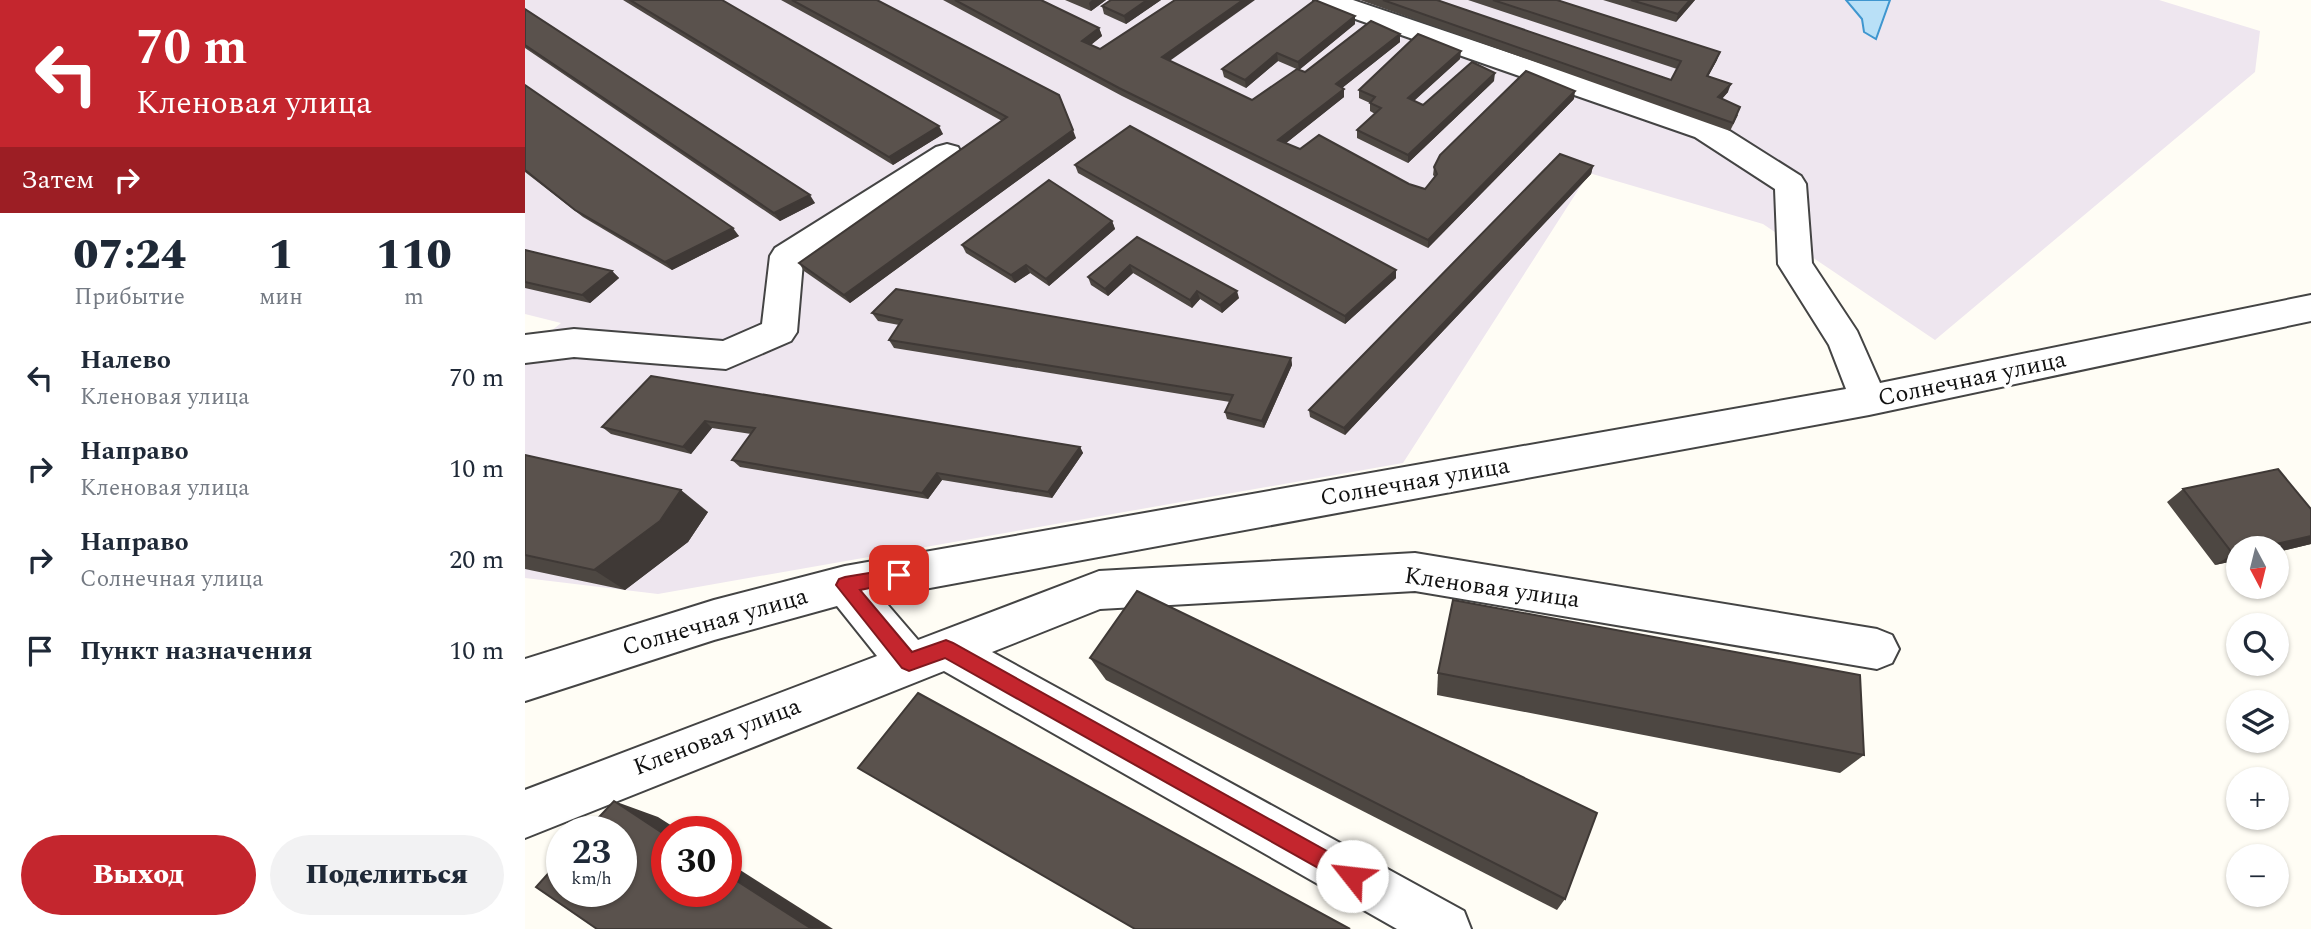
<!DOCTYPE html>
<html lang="ru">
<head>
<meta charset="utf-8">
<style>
	body { margin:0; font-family:Spectral,serif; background:#f2f2f3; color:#1f2937; height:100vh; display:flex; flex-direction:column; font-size:26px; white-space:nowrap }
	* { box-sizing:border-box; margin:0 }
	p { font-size:23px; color:#747a83 }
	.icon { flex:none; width:38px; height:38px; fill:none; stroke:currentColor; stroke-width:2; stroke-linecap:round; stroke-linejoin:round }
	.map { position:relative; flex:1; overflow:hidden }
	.sheet { display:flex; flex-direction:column; background:#fff; width:525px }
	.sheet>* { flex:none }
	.guide { background:#c4262e; color:#fff; overflow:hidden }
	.needle { width:46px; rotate:173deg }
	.fabs { position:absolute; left:1701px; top:536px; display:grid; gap:14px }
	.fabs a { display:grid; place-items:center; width:63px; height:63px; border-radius:50%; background:#fff; box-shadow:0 2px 5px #0004; font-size:35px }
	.speed { position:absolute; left:21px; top:816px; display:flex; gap:14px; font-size:35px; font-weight:700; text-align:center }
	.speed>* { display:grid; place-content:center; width:91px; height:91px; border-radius:50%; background:#fff; box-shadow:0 2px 5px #0004; line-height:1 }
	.speed small { font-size:18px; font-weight:400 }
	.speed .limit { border:10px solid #d22; background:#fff; color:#111 }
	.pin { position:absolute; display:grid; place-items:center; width:60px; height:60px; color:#fff; margin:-30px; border-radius:14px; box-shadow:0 4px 10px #0006 }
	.me { position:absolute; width:77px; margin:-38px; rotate:299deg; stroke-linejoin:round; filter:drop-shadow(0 0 5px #0008) }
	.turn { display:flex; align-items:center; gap:24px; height:147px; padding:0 21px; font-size:32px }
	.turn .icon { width:91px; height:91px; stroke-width:2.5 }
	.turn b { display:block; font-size:49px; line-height:60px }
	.then { display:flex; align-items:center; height:66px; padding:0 21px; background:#0003; gap:14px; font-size:26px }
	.eta { display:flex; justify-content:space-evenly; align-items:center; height:119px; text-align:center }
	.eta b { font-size:42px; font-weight:800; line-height:49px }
	.primary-button { display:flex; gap:14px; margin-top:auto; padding:14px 21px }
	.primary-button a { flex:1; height:80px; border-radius:42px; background:#c4262e; color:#fff; font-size:28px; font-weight:800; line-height:80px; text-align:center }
	.primary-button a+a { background:#f2f2f3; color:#1f2937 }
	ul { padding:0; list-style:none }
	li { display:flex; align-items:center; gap:21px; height:91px; padding:0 21px }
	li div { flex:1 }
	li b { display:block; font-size:26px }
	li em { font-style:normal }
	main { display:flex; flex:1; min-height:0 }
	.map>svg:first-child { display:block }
	.industrial { fill:#eee6ef }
	.water { fill:#b9e0f7; stroke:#3f96cf; stroke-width:2 }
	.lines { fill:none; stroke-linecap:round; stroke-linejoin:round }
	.minor-casing { stroke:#444; stroke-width:4 }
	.minor { fill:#fff; fill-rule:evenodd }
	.wall { fill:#4d4742 }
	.shaded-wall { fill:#3f3936 }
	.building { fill:#5a524d; stroke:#3f3936; stroke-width:2 }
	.route { fill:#c4262e; stroke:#7f191e; stroke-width:2 }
	.labels { text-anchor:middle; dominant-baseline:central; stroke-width:7; stroke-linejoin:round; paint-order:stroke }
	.street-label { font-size:24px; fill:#111; stroke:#fff }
</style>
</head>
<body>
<main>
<section class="sheet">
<div class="guide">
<div class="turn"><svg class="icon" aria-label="left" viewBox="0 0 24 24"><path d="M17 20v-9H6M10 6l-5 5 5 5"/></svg><div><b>70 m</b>Кленовая улица</div></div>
<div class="then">Затем<svg class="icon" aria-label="right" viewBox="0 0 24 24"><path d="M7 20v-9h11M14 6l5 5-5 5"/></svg></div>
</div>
<div class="eta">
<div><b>07:24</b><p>Прибытие</p></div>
<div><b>1</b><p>мин</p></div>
<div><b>110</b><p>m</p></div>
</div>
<ul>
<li><svg class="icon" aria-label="left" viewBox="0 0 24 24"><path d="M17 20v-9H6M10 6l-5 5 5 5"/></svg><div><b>Налево</b><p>Кленовая улица</p></div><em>70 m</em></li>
<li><svg class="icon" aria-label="right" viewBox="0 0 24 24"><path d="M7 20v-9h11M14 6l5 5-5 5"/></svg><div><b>Направо</b><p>Кленовая улица</p></div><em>10 m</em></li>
<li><svg class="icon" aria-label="right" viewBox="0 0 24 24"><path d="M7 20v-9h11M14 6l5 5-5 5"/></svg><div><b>Направо</b><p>Солнечная улица</p></div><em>20 m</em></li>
<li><svg class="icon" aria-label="arrive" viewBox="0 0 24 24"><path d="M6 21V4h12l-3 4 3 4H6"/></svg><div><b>Пункт назначения</b></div><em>10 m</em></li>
</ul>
<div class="primary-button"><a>Выход</a><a>Поделиться</a></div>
</section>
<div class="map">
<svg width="1786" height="929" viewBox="0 0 1786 929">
	<rect width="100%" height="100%" fill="#fffdf5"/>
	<polygon class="industrial" points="0,0 1634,0 1735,31 1730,72 1410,340 1238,224 1064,173 878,463 133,594 0,578 0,352 36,323 0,314"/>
	<polygon class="water" points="1321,0 1365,0 1351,39 1339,32 1337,19"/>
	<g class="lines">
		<g class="minor-casing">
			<g id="minor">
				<polygon points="789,0 828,0 1192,123 1276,176 1281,184 1287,263 1332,331 1355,383 1786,295 1786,321 1344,415 356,597 393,640 574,571 890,553 1352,629 1367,635 1374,649 1367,663 1352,669 890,591 575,609 467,652 939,911 946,929 872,929 419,671 0,838 0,790 352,656 312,606 189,640 0,701 0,659 189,600 320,566 1321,389 1304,345 1253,264 1250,189 1170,137 793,6"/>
				<polygon points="422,144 433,147 437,154 433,161 278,262 272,332 266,341 201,369 49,357 0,363 0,335 49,329 198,341 237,324 245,256 250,248 411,147"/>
			</g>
		</g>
		<use href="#minor" class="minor"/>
	</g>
	<g class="wall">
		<polygon points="98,0 197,0 418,134 368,165"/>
		<polygon points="256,0 352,0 551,138 325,303 279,271 274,263 477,121"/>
		<polygon points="418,0 516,0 574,28 577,36 566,45 575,49 645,61 727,100 780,72 875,34 875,42 817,88 819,89 819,97 761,143 775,149 900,189 910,177 908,175 909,167 1049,99 903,248 597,96"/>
		<polygon points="540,0 581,0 566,11"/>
		<polygon points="586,0 636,0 601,24 579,14 577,6"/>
		<polygon points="835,0 912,0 1146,80 1152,69 943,0 1032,0 1192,60 1183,76 1203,92 1197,99 1213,115 1205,131"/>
		<polygon points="1078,0 1170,0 1151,22"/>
		<polygon points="0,9 290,203 255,221 0,48"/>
		<polygon points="830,16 830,24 774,70 753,61 721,88 699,77 697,69"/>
		<polygon points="935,59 889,101 898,105 969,81 883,163 832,138 832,130 850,114 845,111 845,103 834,98 834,90"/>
		<polygon points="0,85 214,236 147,270 58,217 0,172"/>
		<polygon points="550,165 871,270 871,278 820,324 553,173"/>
		<polygon points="1068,166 1066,174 820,435 785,417 784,410"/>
		<polygon points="587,221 590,229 524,286 505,273 490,283 441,253 437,245"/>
		<polygon points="612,237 714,298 697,313 675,299 667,308 608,273 583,296 566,285 563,277"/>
		<polygon points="0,250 87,271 94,278 65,303 0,288"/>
		<polygon points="347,313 766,358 767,365 739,428 702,419 700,412 705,402 369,348 364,340 374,325 353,321"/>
		<polygon points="126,376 555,447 558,453 527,498 417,480 403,499 215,467 207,460 226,434 187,428 166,454 86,434 77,427"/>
		<polygon points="0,455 183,512 163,542 100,590 0,569"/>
		<polygon points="1658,489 1786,536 1786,544 1752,552 1713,548 1713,560 1690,565 1642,502"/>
		<polygon points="565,658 1040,899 1032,910 581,680"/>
		<polygon points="913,673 1339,755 1315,773 912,695"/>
	</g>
	<g class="shaded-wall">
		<polygon points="567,0 581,0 566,11 564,3"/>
		<polygon points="622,0 636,0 601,24 599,16"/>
		<polygon points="718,0 730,0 639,65 637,57"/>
		<polygon points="1165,0 1170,0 1151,22 1153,14"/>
		<polygon points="830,16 830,24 774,70 773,62"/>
		<polygon points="574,28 577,36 560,49 557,41"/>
		<polygon points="875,34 875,42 812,92 811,84"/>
		<polygon points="936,51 935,59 883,106 883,98"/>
		<polygon points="1195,52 1192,60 1179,84 1182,76"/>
		<polygon points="752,53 753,61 721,88 720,80"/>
		<polygon points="970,73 969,81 883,163 883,155"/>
		<polygon points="1206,84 1203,92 1191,105 1193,97"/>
		<polygon points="819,89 819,97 755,148 753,140"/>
		<polygon points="1050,91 1049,99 903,248 903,240"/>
		<polygon points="414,126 418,134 368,165 364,157"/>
		<polygon points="548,130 551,138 325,303 319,295"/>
		<polygon points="1068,166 1066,174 820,435 819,428"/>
		<polygon points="285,195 290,203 255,221 249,213"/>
		<polygon points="587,221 590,229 524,286 521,279"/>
		<polygon points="208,228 214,236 147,270 140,262"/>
		<polygon points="501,265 505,273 490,283 486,275"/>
		<polygon points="605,265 608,273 583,296 580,289"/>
		<polygon points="871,270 871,278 820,324 820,316"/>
		<polygon points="87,271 94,278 65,303 57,295"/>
		<polygon points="672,291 675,299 667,308 665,300"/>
		<polygon points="712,291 714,298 697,313 695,305"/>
		<polygon points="766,358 767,365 739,428 737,421"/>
		<polygon points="180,421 187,428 166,454 158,447"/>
		<polygon points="555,447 558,453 527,498 523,492"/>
		<polygon points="412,473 417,480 403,499 397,493"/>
		<polygon points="156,490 183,512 163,542 100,590 69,570"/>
		<polygon points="1786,536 1786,544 1752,552 1752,548 1734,548"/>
		<polygon points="1713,552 1713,560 1690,565 1708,554"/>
		<polygon points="89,801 133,817 155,831 142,831 142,836"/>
		<polygon points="201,861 308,929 287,929 201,874"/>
	</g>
	<g class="building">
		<polygon points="105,0 197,0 414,126 364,157"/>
		<polygon points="267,0 352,0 534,95 548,130 319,295 274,263 482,117"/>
		<polygon points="430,0 516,0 574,28 557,41 575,49 650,0 718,0 637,57 727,100 772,69 780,72 846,21 875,34 811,84 819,89 753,140 775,149 794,135 884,184 900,189 912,174 909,167 915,155 1001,71 1050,91 903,240 594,88"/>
		<polygon points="586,0 622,0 599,16 577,6"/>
		<polygon points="790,0 830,16 773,62 752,53 720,80 697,69"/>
		<polygon points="858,0 912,0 1146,80 1156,61 968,0 1032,0 1195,52 1182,76 1206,84 1193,97 1215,107 1208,123"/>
		<polygon points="1106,0 1165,0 1153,14"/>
		<polygon points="0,9 285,195 249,213 0,45"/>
		<polygon points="893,34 936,51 883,98 898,105 947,62 970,73 883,155 832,130 856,108 845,103 850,97 834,90"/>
		<polygon points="0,85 208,228 140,262 50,210 0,170"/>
		<polygon points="605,126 871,270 820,316 550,165"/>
		<polygon points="1035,154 1068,166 819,428 784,410"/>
		<polygon points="524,180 587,221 521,279 501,265 486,275 437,245"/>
		<polygon points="612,237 712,291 695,305 672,291 665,300 605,265 580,289 563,277"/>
		<polygon points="0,250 87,271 57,295 0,282"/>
		<polygon points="371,289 766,358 737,421 700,412 708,395 364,340 377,320 347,313"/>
		<polygon points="126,376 555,447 523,492 412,473 397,493 207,460 230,428 180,421 158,447 77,427"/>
		<polygon points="0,455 156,490 135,521 69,570 0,555"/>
		<polygon points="1753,469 1786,509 1786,536 1734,548 1713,548 1713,552 1708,554 1658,489"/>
		<polygon points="612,591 1072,813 1040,899 565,658"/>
		<polygon points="928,600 1335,675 1339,755 913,673"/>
		<polygon points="393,693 825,929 610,929 333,768"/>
		<polygon points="89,801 142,836 142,891 201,891 201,874 287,929 72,929 11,887 37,858 37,891 96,891 96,831 61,831"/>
	</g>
	<polygon class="route" points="374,568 380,570 382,575 380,581 335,590 387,652 421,640 428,643 834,869 837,876 834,883 827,886 820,883 420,658 384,671 377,668 311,585 314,579 320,577"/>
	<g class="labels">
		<g class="street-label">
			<text transform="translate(1447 379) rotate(-12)">Солнечная улица</text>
			<text transform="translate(890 482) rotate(-10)">Солнечная улица</text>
			<text transform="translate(967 588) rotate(8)">Кленовая улица</text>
			<text transform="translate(190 622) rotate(-16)">Солнечная улица</text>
			<text transform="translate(192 737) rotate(-21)">Кленовая улица</text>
		</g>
	</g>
</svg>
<div class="fabs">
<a><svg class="needle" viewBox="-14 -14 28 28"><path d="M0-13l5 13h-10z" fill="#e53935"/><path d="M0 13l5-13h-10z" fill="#747a83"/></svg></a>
<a><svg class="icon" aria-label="search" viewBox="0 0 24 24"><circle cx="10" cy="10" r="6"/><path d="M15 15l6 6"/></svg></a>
<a><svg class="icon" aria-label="layers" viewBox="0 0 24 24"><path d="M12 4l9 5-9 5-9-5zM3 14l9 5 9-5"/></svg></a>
<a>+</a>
<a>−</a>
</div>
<div class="speed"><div>23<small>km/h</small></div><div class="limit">30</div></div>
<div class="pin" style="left:374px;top:575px;background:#d93025"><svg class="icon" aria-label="arrive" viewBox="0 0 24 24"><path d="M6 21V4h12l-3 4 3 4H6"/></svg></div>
<svg class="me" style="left:827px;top:876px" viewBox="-20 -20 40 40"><circle r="19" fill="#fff"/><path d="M0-13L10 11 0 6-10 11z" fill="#c4262e"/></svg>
</div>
</main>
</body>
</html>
